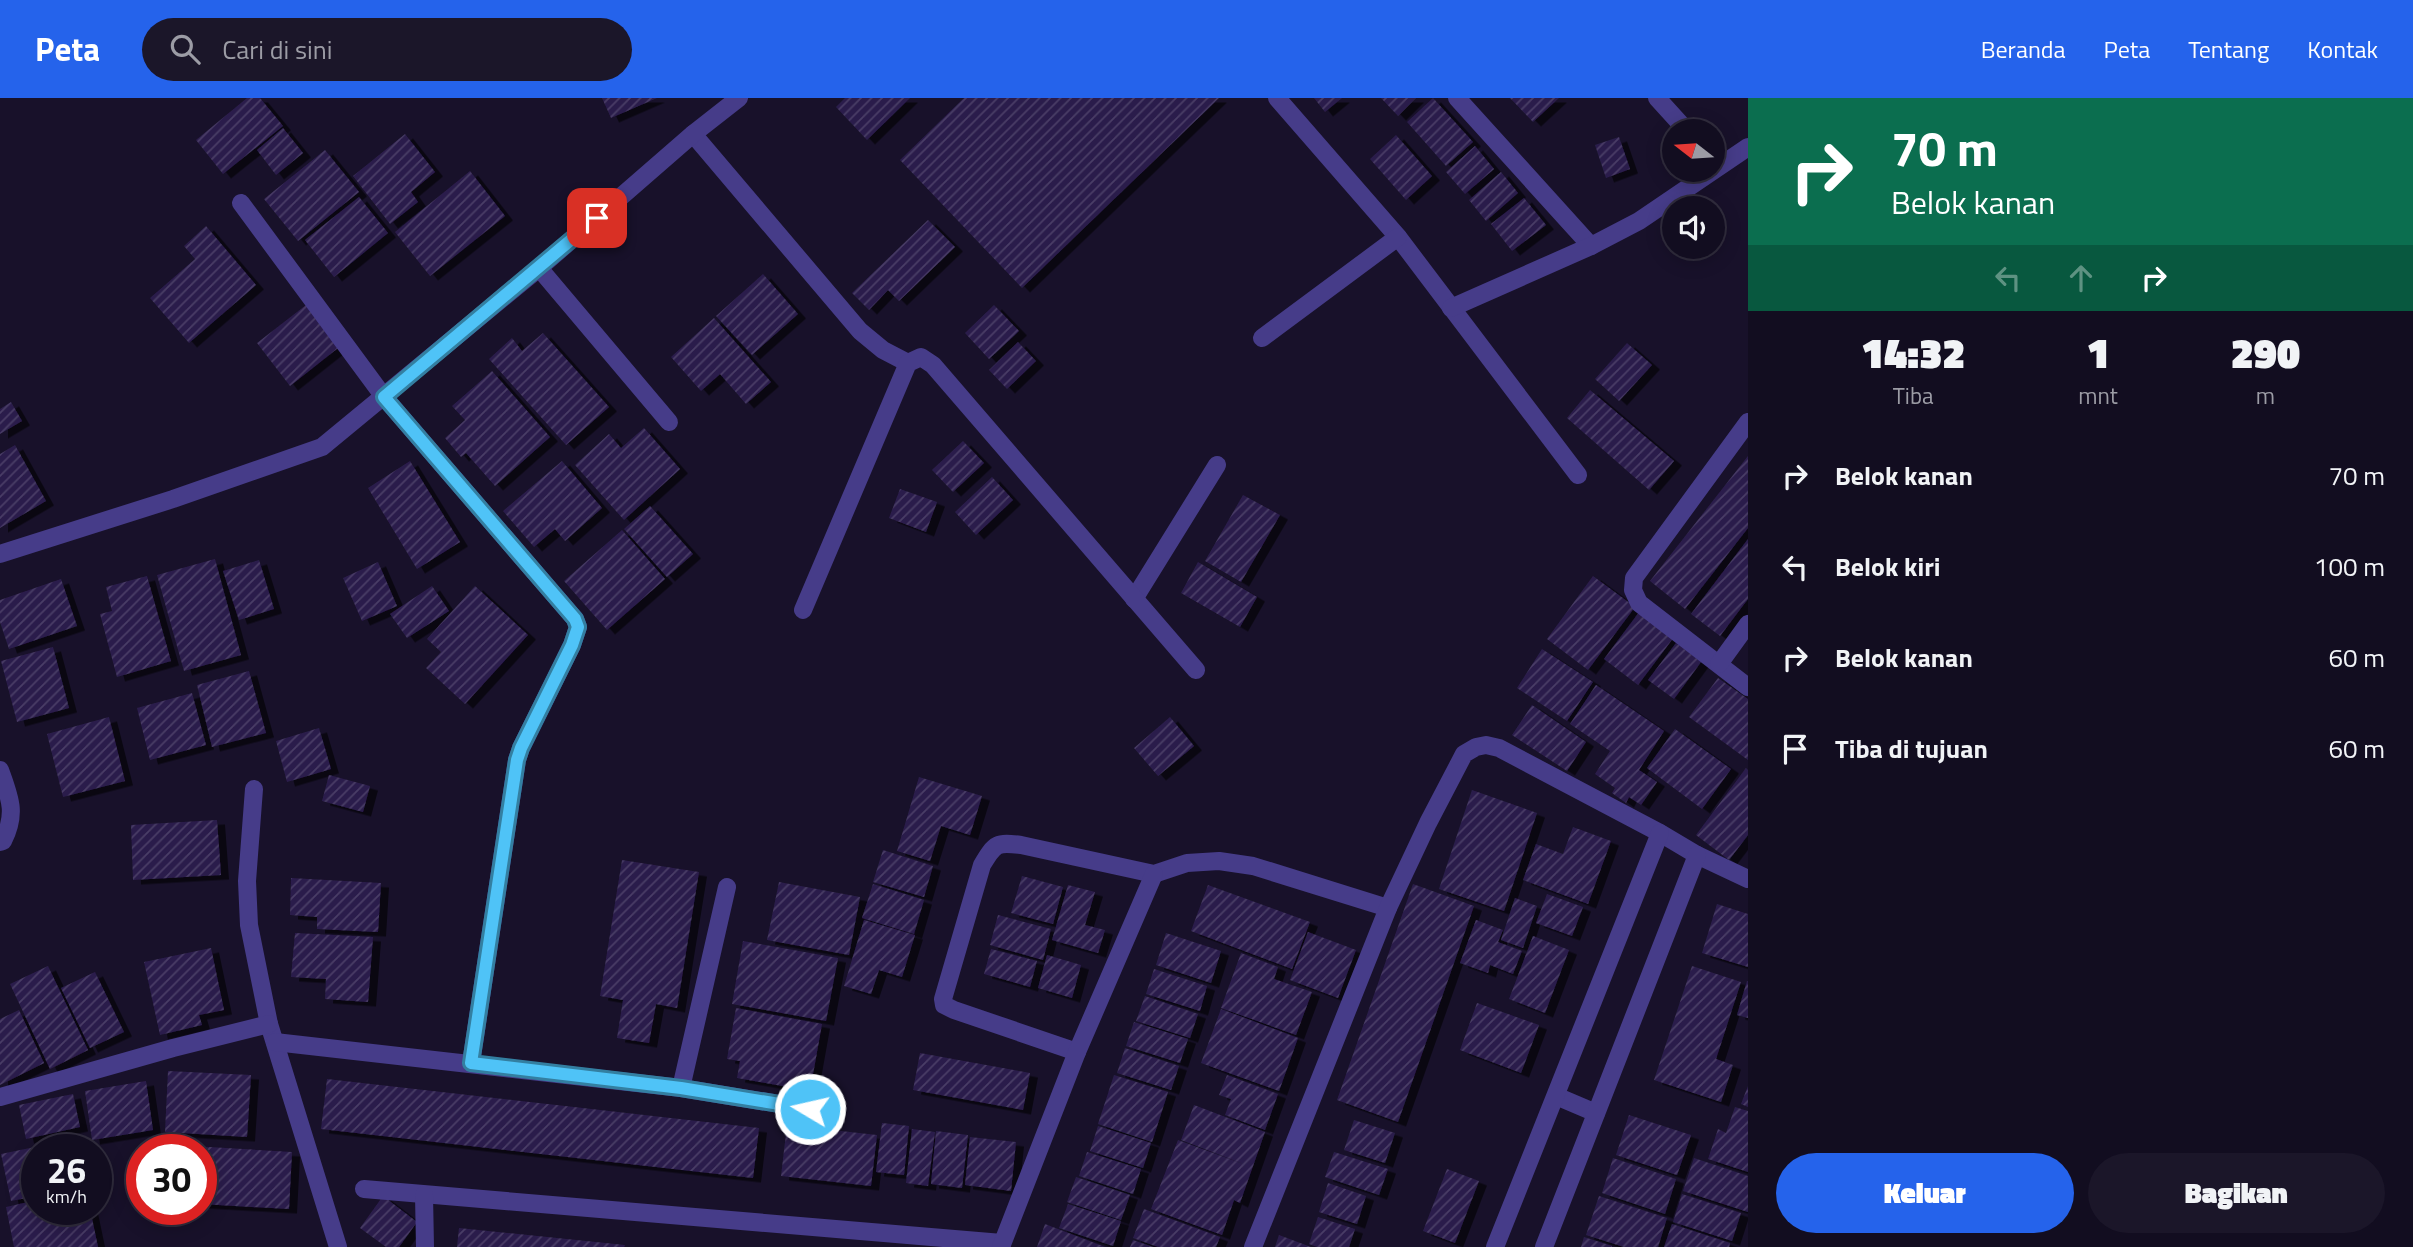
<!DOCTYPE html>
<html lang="id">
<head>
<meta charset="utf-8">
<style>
	body { margin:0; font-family:"Titillium Web",sans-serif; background:#1b1629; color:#f1f3f6; height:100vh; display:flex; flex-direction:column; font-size:26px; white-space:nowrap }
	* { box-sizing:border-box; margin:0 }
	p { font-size:23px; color:#9c9ca5 }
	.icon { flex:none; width:38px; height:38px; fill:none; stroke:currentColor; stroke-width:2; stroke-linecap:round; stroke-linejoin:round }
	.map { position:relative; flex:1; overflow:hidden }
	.drawer { display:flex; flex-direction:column; background:#120d20; width:665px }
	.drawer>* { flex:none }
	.top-card { background:#0b6e4f; color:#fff; overflow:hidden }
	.needle { width:46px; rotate:287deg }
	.tools { position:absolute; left:1662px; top:21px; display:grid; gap:14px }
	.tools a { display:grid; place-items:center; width:63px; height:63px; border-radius:50%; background:#120d20; box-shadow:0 4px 18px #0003,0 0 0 2px #312d3e; font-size:35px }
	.speed { position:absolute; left:21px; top:1036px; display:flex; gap:14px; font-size:35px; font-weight:700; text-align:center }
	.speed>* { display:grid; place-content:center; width:91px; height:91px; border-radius:50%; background:#120d20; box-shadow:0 4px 18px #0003,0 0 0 2px #312d3e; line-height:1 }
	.speed small { font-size:18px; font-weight:400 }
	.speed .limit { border:10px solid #d22; background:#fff; color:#111 }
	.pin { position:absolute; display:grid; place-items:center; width:60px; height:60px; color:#fff; margin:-30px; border-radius:14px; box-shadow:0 4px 10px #0006 }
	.me { position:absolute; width:77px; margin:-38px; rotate:279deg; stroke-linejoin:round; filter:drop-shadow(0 0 5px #0008) }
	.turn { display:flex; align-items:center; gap:24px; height:147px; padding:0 28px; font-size:32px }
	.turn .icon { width:91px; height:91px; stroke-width:2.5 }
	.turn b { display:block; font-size:49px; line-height:60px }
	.lanes { display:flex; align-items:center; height:66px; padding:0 28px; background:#0003; justify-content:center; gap:35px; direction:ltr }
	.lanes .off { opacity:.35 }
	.eta { display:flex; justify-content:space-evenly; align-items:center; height:119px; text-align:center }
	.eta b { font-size:42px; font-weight:800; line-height:49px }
	.action { display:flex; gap:14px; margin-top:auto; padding:14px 28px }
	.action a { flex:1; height:80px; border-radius:42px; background:#2563eb; color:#fff; font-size:28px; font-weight:800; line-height:80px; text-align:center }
	.action a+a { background:#1b1629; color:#f1f3f6 }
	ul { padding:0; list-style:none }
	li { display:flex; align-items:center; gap:21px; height:91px; padding:0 28px }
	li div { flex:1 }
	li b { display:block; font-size:26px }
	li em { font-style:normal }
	header { display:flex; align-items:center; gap:42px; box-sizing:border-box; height:98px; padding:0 35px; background:#2563eb; color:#fff }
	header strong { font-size:33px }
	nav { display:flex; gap:38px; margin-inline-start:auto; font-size:24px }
	.search { width:490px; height:63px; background:#1b1629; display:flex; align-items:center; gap:18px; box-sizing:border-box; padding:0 24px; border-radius:38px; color:#9c9ca5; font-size:26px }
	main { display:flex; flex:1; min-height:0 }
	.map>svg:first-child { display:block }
	.building { fill:url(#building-hatch); filter:url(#shadow) }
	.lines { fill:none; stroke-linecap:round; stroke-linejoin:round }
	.street { stroke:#463c89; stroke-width:18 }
	.route-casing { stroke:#337fa1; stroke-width:18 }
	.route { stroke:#4fc3f7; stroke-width:12 }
</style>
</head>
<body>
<header>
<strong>Peta</strong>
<div class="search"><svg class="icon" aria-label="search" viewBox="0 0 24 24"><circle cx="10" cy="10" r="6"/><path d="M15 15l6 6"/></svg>Cari di sini</div>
<nav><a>Beranda</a><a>Peta</a><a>Tentang</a><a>Kontak</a></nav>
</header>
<main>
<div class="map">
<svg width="1748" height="1149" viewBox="0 0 1748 1149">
	<defs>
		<pattern id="building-hatch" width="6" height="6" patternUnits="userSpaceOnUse" patternTransform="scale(1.75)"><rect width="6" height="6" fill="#2b1d4b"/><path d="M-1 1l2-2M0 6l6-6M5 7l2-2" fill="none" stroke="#493d66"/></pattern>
		<filter id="shadow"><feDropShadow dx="8" dy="4.5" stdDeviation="0" flood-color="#0009"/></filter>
	</defs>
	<rect width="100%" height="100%" fill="#18112a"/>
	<g class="building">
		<polygon points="247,0 260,0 283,28 223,76 196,42"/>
		<polygon points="602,0 657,0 611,20"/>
		<polygon points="845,0 910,0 867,42 836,9"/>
		<polygon points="964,0 1219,0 1022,190 900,62"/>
		<polygon points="1314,0 1342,0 1325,14"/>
		<polygon points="1381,0 1416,0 1398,18"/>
		<polygon points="1433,0 1473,44 1446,68 1407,24"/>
		<polygon points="1510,0 1559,0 1533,24"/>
		<polygon points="283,30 303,55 276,77 257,52"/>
		<polygon points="405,36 435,74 411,94 418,104 390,126 353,78"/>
		<polygon points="1396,37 1432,78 1406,102 1370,61"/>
		<polygon points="1619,39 1630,71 1606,80 1595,47"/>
		<polygon points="1475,48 1494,71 1465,96 1446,74"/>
		<polygon points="325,52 359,94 298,143 264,101"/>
		<polygon points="470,73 505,118 430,178 395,134"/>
		<polygon points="1501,74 1518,95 1486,123 1469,102"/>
		<polygon points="359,99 388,135 334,179 305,142"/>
		<polygon points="1524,100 1546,127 1512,153 1491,126"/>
		<polygon points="928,122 955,149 899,203 888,192 869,212 852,195"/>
		<polygon points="206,128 256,187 189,245 150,200 195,161 184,148"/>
		<polygon points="763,176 798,216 752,257 716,218"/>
		<polygon points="306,207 338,250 290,288 257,245"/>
		<polygon points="994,207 1019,233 989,261 965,235"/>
		<polygon points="714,220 771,284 746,306 720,276 701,293 671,259"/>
		<polygon points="543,235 609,309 566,347 489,261 512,240 522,253"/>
		<polygon points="1018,244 1036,263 1007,291 989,272"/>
		<polygon points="1627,245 1652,267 1619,303 1595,281"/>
		<polygon points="492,273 550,339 495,388 466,355 461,359 445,340 465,322 452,308"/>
		<polygon points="1590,292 1674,363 1649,392 1567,320"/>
		<polygon points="11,304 22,323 0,336 0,311"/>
		<polygon points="644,330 680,371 624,422 575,367 609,336 621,350"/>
		<polygon points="963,343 984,365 953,394 932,372"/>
		<polygon points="15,347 46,403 0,430 0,356"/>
		<polygon points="1748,358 1748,430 1685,511 1650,483"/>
		<polygon points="410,363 460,444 417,471 368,390"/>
		<polygon points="562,363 602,410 565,443 555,431 534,449 503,413"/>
		<polygon points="992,379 1013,402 976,437 955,414"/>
		<polygon points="900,391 937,404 926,434 889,420"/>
		<polygon points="1243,397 1280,417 1241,484 1205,463"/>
		<polygon points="650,408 693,456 667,479 624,431"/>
		<polygon points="622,432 665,481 607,532 564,483"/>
		<polygon points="1748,441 1748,501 1720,538 1691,516"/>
		<polygon points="215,461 241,557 184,573 157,477"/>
		<polygon points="259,462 274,511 239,522 223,473"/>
		<polygon points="378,464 397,508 362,523 343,480"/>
		<polygon points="1198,464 1257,499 1240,529 1181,495"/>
		<polygon points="147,478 171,563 117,579 100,516 112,513 106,489"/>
		<polygon points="1593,478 1635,509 1588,572 1547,541"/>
		<polygon points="61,481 77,528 9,551 0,524 0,502"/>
		<polygon points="432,488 449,513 407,540 390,516"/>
		<polygon points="475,488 528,537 465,606 426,570 441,554 427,541"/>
		<polygon points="1640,513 1674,539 1638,587 1604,561"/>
		<polygon points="1676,545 1701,564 1674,601 1648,582"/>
		<polygon points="53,549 69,610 17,624 1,563"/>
		<polygon points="1542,551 1593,584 1567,623 1517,590"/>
		<polygon points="249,573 266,635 212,649 197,587"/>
		<polygon points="1718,580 1748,601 1748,662 1689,619"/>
		<polygon points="1596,587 1664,633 1639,672 1657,684 1641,707 1629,699 1626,705 1612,695 1615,690 1595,676 1610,653 1570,626"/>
		<polygon points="192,595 206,647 150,662 137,610"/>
		<polygon points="1532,607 1586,644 1567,673 1512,637"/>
		<polygon points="109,619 125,683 63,699 47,636"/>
		<polygon points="1170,619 1194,648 1158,678 1134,650"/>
		<polygon points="319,630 331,671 287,684 276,643"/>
		<polygon points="1675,631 1731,671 1702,711 1647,670"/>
		<polygon points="1746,670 1748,672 1748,737 1729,762 1696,737"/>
		<polygon points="329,677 370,688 363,714 322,703"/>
		<polygon points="919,679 982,698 970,737 941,728 930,763 897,753"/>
		<polygon points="1472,692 1537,715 1504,813 1439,791"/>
		<polygon points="217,722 221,777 133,782 131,727"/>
		<polygon points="1573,729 1611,743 1588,806 1523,782 1536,746 1563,756"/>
		<polygon points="883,752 933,768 924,799 873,784"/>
		<polygon points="622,762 699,774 677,910 656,906 649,945 617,940 623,902 600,898"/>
		<polygon points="1022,778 1063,789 1053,826 1011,815"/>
		<polygon points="291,780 381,785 378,834 317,831 317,819 290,817"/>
		<polygon points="779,784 860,799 849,857 767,842"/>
		<polygon points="873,786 924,802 914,836 862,820"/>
		<polygon points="1413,786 1474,808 1398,1024 1337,1002"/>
		<polygon points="1068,787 1095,794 1085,827 1105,832 1098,855 1052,842"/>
		<polygon points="1208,787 1310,824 1292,871 1191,833"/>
		<polygon points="1547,796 1583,809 1572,838 1536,825"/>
		<polygon points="1515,800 1537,808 1523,850 1501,842"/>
		<polygon points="1717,806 1748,816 1748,869 1702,855"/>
		<polygon points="998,817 1051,831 1043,862 990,847"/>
		<polygon points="864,822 915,837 902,879 879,872 871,896 844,888"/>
		<polygon points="1476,822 1503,832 1498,844 1522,853 1513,876 1490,867 1488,875 1460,865"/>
		<polygon points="1308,834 1356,852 1338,900 1290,882"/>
		<polygon points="295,835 373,839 368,904 325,901 326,881 291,879"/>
		<polygon points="1166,835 1221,853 1211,885 1156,867"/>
		<polygon points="1533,838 1569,852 1545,915 1509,901"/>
		<polygon points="743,843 838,860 826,923 732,906"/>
		<polygon points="211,850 224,912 199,917 202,927 160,937 144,864"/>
		<polygon points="991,851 1037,863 1030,889 984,876"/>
		<polygon points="1241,855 1278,869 1274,881 1312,894 1296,937 1221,910"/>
		<polygon points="1047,857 1081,867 1072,900 1038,890"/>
		<polygon points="48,868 88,952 50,971 10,886"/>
		<polygon points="1692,868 1741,884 1716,961 1733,967 1721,1004 1654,982"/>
		<polygon points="1154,871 1207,888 1200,913 1146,896"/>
		<polygon points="95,874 124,934 90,950 61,890"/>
		<polygon points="1747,883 1748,883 1748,920 1737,917"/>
		<polygon points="1145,898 1198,916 1190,940 1136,923"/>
		<polygon points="1477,905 1539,927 1521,975 1460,952"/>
		<polygon points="736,910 822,926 810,993 737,980 740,963 727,961"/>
		<polygon points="1221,911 1298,940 1279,993 1201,965"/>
		<polygon points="19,912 44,965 0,987 0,921"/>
		<polygon points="1134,924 1188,941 1180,965 1126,948"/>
		<polygon points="1125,950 1179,968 1171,992 1117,975"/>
		<polygon points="920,955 1030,975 1023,1012 913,992"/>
		<polygon points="168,973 251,977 247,1039 165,1034"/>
		<polygon points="1114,977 1168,994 1152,1044 1098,1026"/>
		<polygon points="1227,977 1278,996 1265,1032 1225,1017 1231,1001 1219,997"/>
		<polygon points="327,981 759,1030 753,1080 321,1031"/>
		<polygon points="146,983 153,1032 92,1042 85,993"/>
		<polygon points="1748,988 1748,1009 1741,1006"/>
		<polygon points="73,996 80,1029 26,1041 19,1007"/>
		<polygon points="1194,1007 1265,1034 1240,1105 1234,1102 1222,1137 1151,1111 1178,1042 1246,1067 1181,1042"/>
		<polygon points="1735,1009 1748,1013 1748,1074 1708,1061 1718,1031 1726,1035"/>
		<polygon points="1629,1017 1691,1037 1677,1077 1616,1057"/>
		<polygon points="1354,1022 1395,1035 1385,1065 1344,1052"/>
		<polygon points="882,1025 909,1028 904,1077 876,1074"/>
		<polygon points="787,1027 877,1037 871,1088 781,1078"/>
		<polygon points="1098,1028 1151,1045 1143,1070 1090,1053"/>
		<polygon points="912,1031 935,1034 928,1088 906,1085"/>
		<polygon points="936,1033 968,1037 962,1090 931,1086"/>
		<polygon points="970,1039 1016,1044 1011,1093 965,1087"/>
		<polygon points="78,1040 80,1052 37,1052 37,1098 11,1103 1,1056"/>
		<polygon points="141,1045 292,1054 289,1111 201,1106 201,1052 140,1052"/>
		<polygon points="1087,1054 1141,1071 1133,1096 1079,1078"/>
		<polygon points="1334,1054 1388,1071 1379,1097 1325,1079"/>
		<polygon points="1613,1060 1676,1081 1665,1116 1602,1095"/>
		<polygon points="1694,1060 1748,1078 1748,1114 1683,1093"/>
		<polygon points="140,1062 142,1062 142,1103 137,1103"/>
		<polygon points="1447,1071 1479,1083 1455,1145 1423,1133"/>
		<polygon points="1076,1079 1130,1097 1121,1122 1067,1104"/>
		<polygon points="1328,1085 1366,1098 1357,1126 1319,1114"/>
		<polygon points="1682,1096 1741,1115 1732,1143 1673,1124"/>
		<polygon points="383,1098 417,1124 399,1149 386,1149 360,1130"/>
		<polygon points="1599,1098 1667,1120 1658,1149 1624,1149 1586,1137"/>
		<polygon points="37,1102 37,1111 90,1111 98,1149 14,1149 6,1109"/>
		<polygon points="1068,1106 1121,1123 1113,1148 1059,1130"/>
		<polygon points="1144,1111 1220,1139 1216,1149 1158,1149 1133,1140"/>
		<polygon points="1318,1119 1355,1131 1349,1149 1317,1149 1309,1146"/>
		<polygon points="1045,1126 1105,1149 1037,1149"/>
		<polygon points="1672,1126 1730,1145 1729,1149 1664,1149"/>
		<polygon points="459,1130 625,1147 624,1149 457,1149"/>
		<polygon points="1279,1137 1311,1149 1275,1149"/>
		<polygon points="1584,1139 1612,1148 1612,1149 1581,1149"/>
		<polygon points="1133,1142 1153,1149 1130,1149"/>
	</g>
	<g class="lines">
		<g class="street">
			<polyline points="1277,0 1398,139 1578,377"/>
			<polyline points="1457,0 1591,148"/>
			<polyline points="1657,0 1687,33"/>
			<polyline points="693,36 860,233 883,252 908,265"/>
			<polyline points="241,105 384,299 575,521 578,529 572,547 521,650 517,662 471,965"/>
			<polyline points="539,170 669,324"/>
			<polyline points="1451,210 1591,148 1639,123 1748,49"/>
			<polyline points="1262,240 1398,139"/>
			<polyline points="1748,324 1634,480 1633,492 1639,505 1748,589"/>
			<polyline points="0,456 173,401 322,349 539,170 693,36 739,0"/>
			<polyline points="1134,501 1217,367"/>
			<polyline points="803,512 908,265 921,259 933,267 1196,572"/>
			<polyline points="1719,566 1748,526"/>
			<path d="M0 672C10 700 17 715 3 743L0 744"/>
			<polyline points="254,691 247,783 249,827 269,926 338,1149"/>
			<polyline points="275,944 681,990 727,789"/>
			<path d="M1077 954 954 912 944 907 943 901 982 767C995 745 997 744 1021 747L1154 776 1187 765 1219 763 1253 768 1388 810"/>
			<polyline points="681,990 810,1011"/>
			<polyline points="1556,998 1596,1015"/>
			<polyline points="0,999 173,950 269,926"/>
			<polyline points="364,1091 1002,1145"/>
			<polyline points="424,1097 425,1149"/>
			<polyline points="1001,1149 1077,954 1154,776"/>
			<polyline points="1253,1149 1388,810 1428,725 1464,656 1476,649 1486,647 1499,650 1660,735 1697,757 1748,781"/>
			<polyline points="1495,1149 1660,735"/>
			<polyline points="1544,1149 1697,757"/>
		</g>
	</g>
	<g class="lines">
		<g class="route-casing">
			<polyline id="route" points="597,120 384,299 575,521 578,529 572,547 521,650 517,662 471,965 681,990 810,1011"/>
		</g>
		<use href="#route" class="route"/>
	</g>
</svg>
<div class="tools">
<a><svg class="needle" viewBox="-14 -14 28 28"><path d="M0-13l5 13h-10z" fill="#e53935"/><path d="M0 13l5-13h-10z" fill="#9c9ca5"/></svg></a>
<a><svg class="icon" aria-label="sound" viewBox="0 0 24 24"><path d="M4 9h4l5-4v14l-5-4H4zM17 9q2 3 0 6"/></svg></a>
</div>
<div class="speed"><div>26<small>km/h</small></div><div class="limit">30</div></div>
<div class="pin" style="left:597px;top:120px;background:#d93025"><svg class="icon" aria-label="arrive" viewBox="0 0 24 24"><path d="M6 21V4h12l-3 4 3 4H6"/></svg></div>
<svg class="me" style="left:810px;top:1011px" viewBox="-20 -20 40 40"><circle r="17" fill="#4fc3f7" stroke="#fff" stroke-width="3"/><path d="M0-11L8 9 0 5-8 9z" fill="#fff"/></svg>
</div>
<section class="drawer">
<div class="top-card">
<div class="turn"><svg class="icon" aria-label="right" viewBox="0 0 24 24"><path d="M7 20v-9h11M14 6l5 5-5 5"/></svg><div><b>70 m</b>Belok kanan</div></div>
<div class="lanes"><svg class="icon off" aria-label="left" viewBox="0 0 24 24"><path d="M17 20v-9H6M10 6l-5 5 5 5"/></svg><svg class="icon off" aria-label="ahead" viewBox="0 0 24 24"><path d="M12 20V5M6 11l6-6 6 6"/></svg><svg class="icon" aria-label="right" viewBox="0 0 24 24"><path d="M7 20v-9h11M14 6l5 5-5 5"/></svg></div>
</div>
<div class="eta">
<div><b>14:32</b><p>Tiba</p></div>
<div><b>1</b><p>mnt</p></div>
<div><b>290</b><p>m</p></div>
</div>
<ul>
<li><svg class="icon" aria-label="right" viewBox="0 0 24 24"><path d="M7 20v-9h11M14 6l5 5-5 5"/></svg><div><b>Belok kanan</b></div><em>70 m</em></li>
<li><svg class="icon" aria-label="left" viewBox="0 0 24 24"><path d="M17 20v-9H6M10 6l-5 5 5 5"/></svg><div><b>Belok kiri</b></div><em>100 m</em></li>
<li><svg class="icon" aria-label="right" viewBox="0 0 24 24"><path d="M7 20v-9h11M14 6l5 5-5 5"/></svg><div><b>Belok kanan</b></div><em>60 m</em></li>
<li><svg class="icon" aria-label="arrive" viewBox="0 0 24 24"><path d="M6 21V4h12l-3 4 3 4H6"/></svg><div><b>Tiba di tujuan</b></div><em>60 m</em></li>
</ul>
<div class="action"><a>Keluar</a><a>Bagikan</a></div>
</section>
</main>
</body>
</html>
